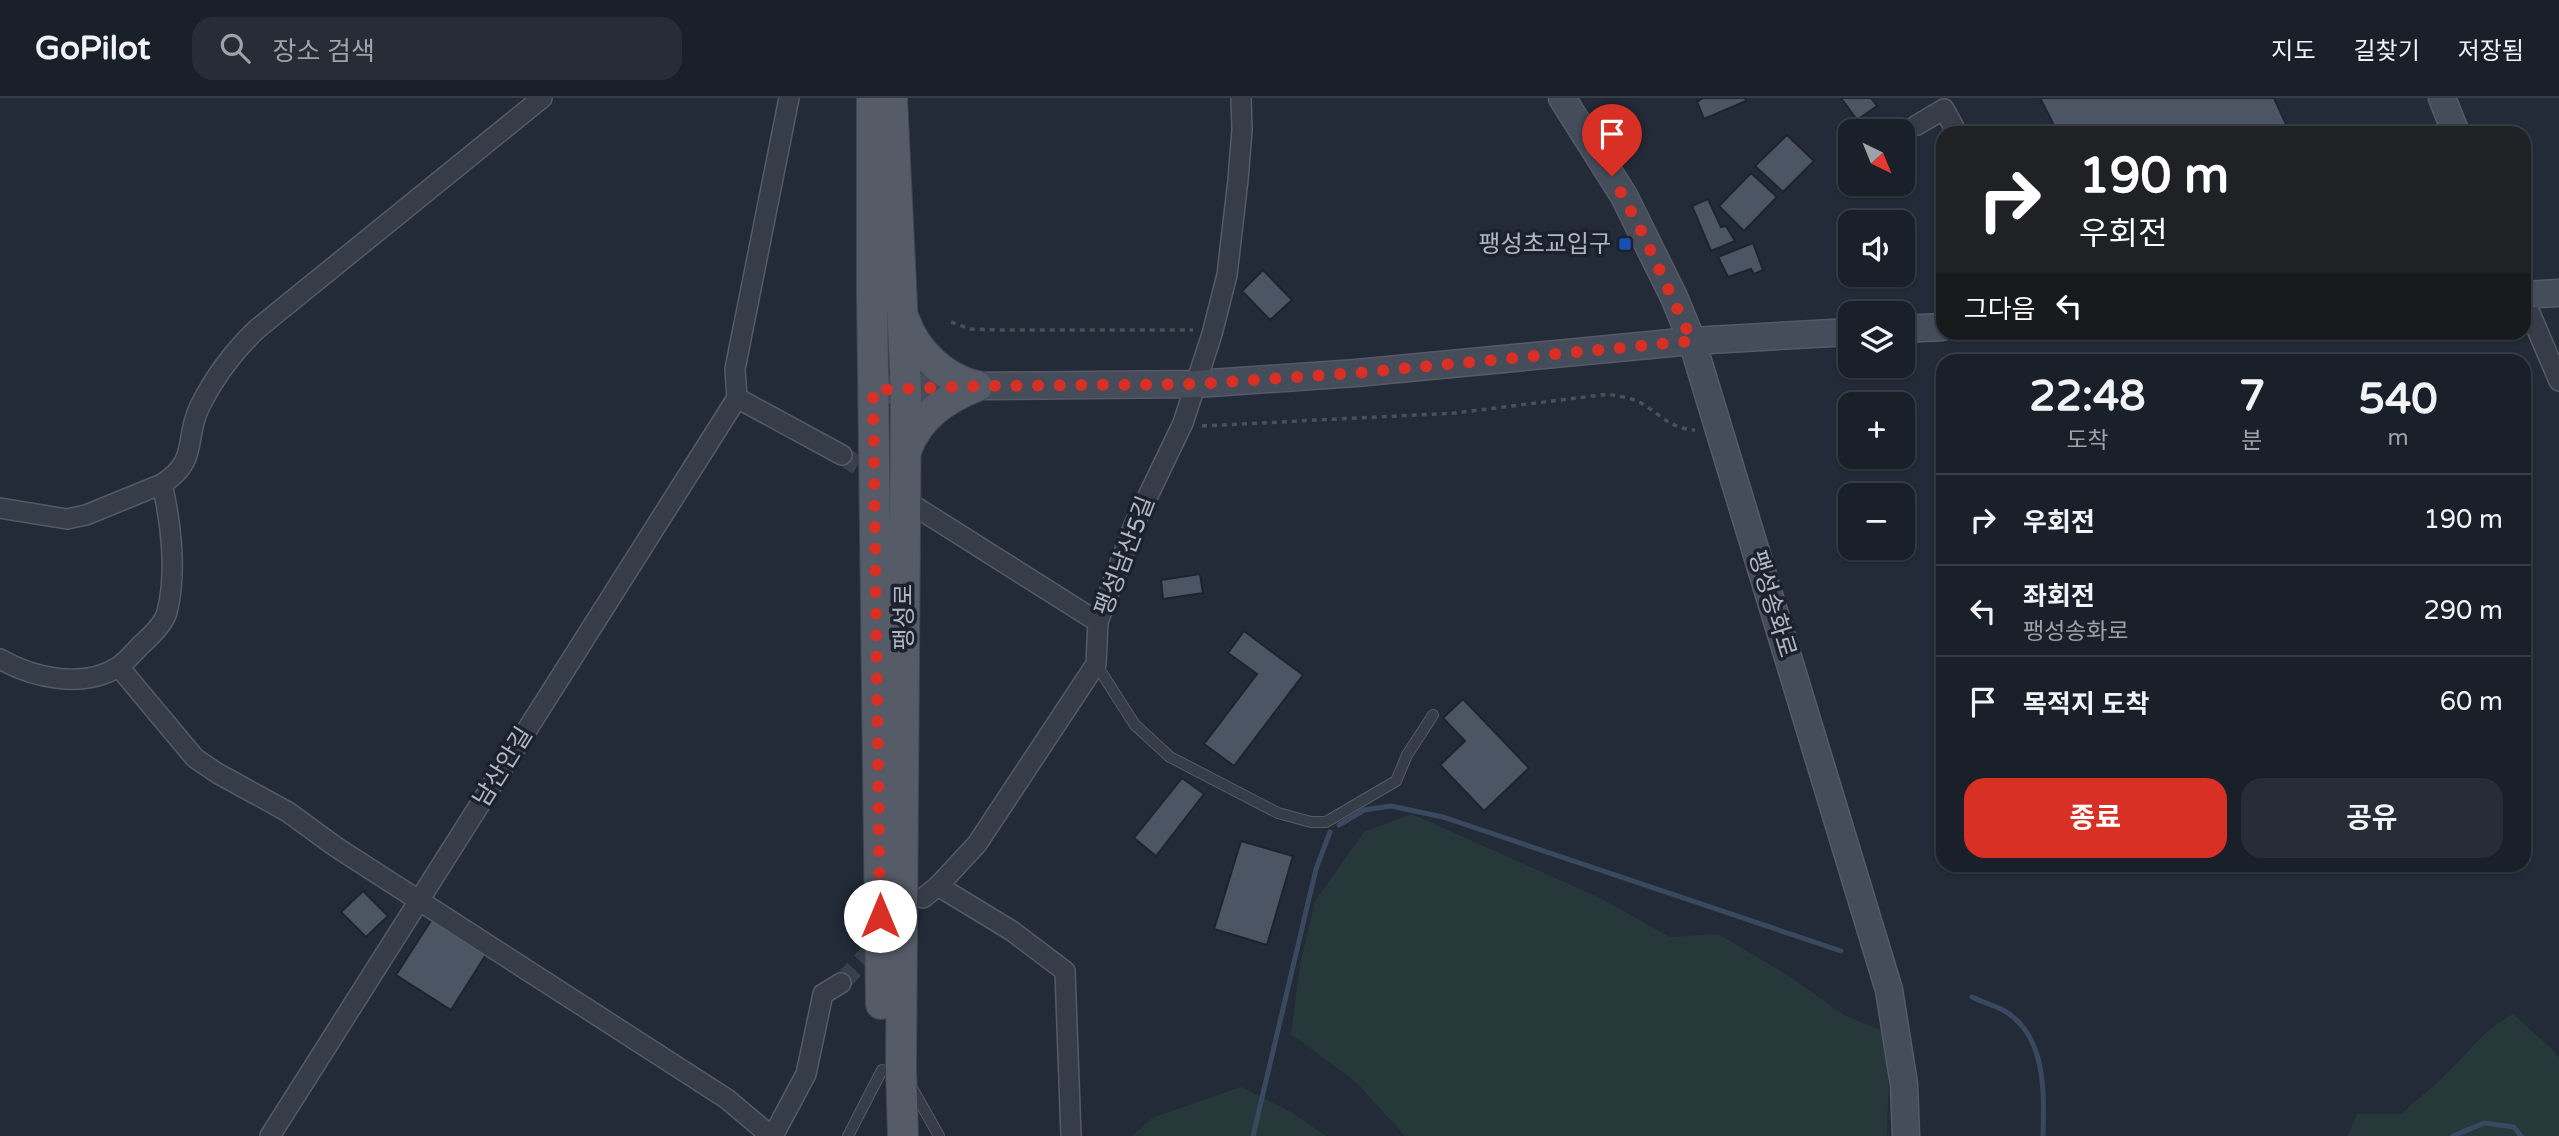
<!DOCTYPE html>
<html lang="ko">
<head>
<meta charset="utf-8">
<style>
	body { margin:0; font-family:"Varela Round","Noto Sans KR",sans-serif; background:#272d36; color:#f1f3f6; height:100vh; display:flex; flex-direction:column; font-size:26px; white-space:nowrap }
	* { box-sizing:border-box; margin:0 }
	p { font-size:23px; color:#9fa3a8 }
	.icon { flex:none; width:38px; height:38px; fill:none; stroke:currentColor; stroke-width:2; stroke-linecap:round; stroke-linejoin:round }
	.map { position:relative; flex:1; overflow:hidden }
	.details { position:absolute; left:1936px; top:256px; width:595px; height:518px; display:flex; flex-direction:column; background:#1a202a; border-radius:21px; box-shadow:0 2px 5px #0004,0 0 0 2px #383e47 }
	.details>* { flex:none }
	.guide { position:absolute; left:1936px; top:28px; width:595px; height:214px; border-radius:21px; box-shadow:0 2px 5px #0004,0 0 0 2px #383e47; background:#202124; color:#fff; overflow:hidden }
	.needle { width:46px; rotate:137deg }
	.tools { position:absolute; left:1838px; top:21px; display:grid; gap:14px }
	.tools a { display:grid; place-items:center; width:77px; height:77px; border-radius:14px; background:#1a202a; box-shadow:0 2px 5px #0004,0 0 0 2px #383e47; font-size:35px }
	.pin { position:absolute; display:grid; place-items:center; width:60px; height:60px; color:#fff; margin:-72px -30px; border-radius:50% 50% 50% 0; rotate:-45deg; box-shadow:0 0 7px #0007 }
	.pin .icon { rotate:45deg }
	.me { position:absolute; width:77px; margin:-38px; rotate:0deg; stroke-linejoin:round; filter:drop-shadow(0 0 5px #0008) }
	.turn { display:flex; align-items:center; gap:24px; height:147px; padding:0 28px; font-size:32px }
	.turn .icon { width:91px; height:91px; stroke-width:2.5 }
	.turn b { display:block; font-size:49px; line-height:60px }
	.then { display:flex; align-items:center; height:66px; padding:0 28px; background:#0003; gap:14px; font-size:26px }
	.eta { display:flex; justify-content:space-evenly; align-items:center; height:119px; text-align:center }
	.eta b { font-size:42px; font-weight:700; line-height:49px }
	.primary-button { display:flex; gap:14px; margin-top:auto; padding:14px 28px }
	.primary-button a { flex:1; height:80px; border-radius:21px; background:#d93025; color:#fff; font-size:28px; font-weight:700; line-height:80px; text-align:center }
	.primary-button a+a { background:#272d36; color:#f1f3f6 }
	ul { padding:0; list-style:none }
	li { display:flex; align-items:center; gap:21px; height:91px; padding:0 28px; border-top:2px solid #383e47 }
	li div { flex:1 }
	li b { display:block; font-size:26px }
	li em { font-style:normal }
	header { display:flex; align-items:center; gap:42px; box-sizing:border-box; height:98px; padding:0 35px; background:#1a202a; border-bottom:2px solid #383e47 }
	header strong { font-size:33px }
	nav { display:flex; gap:38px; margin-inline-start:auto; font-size:24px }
	.search { width:490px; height:63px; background:#272d36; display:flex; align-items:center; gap:18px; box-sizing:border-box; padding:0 24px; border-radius:21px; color:#9fa3a8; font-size:26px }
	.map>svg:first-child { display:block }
	.green { fill:#26383a }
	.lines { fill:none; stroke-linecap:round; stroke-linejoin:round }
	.stream { stroke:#3a4960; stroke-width:5 }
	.building { fill:#4c5563; stroke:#1e242f; stroke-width:2 }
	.street-tunnel { stroke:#38404d; stroke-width:19; stroke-dasharray:19 10; stroke-linecap:butt }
	.lane-casing { stroke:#545b66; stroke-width:12 }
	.street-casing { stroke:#545b66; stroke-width:22 }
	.secondary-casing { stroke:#545b66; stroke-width:29 }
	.primary-casing { stroke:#404651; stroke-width:32 }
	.path { stroke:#435356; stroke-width:3.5; stroke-dasharray:5 5; stroke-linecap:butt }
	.lane { stroke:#373d48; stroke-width:10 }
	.street { stroke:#373d48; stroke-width:19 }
	.secondary { stroke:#454d5b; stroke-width:26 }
	.primary { stroke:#555c68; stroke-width:30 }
	.route { stroke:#d93025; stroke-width:12; stroke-dasharray:0 21.6 }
	.transit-dot { fill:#1a4fb4; stroke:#1c222d; stroke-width:2.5 }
	.labels { text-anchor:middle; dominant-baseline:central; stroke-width:7; stroke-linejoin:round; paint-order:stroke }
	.poi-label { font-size:24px; fill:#b1b8c4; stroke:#1c222d; text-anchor:end }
	.street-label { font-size:24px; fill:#b1b8c4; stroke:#1c222d }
</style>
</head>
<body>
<header>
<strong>GoPilot</strong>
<div class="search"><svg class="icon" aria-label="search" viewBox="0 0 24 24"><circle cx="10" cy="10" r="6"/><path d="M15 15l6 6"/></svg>장소 검색</div>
<nav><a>지도</a><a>길찾기</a><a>저장됨</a></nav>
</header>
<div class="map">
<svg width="2559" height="1038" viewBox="0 0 2559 1038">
	<rect width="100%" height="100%" fill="#232b38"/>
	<g class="green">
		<polygon points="1412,716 1600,800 1670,839 1718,836 1786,876 1844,917 1890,936 1887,1038 1405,1038 1356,984 1291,936 1300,867 1315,803 1364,734"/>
		<path d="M2513 916 2551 950 2559 960V1038H2348L2357 1016H2401C2419 1000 2438 985 2455 967 2476 946 2485 931 2513 916Z"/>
		<polygon points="1241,989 1291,1014 1326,1038 1132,1038 1152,1020"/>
	</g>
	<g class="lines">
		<g class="stream">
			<polyline points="1339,727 1364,712 1391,708 1443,719 1841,853"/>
			<path d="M1972 899C1982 904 1993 907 2003 912 2047 937 2044 995 2043 1038"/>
			<polyline points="1253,1038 1316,771 1330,734"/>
			<polyline points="2453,1038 2484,1025 2514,1029 2521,1038"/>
		</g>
	</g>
	<g class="building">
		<polygon points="1703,0 1745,0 1746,3 1704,21 1697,4"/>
		<polygon points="1841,0 1871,0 1877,8 1857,22"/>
		<polygon points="2040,0 2274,0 2290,35 2058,35"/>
		<polygon points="1787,37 1814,63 1783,94 1755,68"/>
		<polygon points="1751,75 1777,99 1744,133 1719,108"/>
		<polygon points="1708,101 1721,129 1726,128 1735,143 1711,153 1692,108"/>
		<polygon points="1753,145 1763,172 1754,176 1751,171 1728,179 1718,159"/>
		<polygon points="1263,172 1292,202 1270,222 1242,193"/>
		<polygon points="1200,476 1203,495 1163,501 1161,482"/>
		<polygon points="1244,533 1303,577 1234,668 1204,646 1257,576 1228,555"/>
		<polygon points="1463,601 1529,670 1484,713 1440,667 1465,643 1443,620"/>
		<polygon points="1182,680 1204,696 1156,758 1134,740"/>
		<polygon points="1241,743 1293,758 1267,847 1214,831"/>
		<polygon points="363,793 388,818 366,839 341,814"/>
		<polygon points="432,821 487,855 451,912 396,877"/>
	</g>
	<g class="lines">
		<g class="street-tunnel">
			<polyline points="842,357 881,384"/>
			<polyline points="841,885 883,841"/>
		</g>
		<g class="lane-casing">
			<g id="lane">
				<polyline points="1096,566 1135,627 1170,659 1278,715 1311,724 1326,724 1396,683 1407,657 1433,617"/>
				<polyline points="912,990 939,1038"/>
				<polyline points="848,1038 882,972"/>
			</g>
		</g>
		<g class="street-casing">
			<g id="street">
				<polyline points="1917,27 1944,11 1957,35"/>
				<polyline points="2524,201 2559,283"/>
				<polyline points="737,300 735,271 789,0"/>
				<polyline points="737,300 842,357"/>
				<polyline points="916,409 1098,524"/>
				<polyline points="0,410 67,421 86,417 162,386"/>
				<path d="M0 561C33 580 83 591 118 569 126 564 134 554 141 547 150 539 164 526 167 514 177 475 171 424 162 386 199 362 184 343 199 310 213 281 234 253 257 231L542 0"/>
				<polyline points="119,569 195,660 217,675 288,714 336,749 727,1001 771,1038"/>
				<polyline points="938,788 1012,833 1065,873 1071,1038"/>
				<polyline points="923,800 938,788 977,746 1096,566 1098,524 1134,427 1183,325 1212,236 1227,177 1238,82 1242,32 1241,0"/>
				<polyline points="270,1038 737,300"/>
				<polyline points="773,1038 806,976 823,896 841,885"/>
			</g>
		</g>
		<g class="secondary-casing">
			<g id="secondary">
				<polyline points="1562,0 1624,98 1674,199 1692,243 1889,892 1904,986 1906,1038"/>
				<polyline points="2442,0 2456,35"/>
				<polyline points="2524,197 2559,195"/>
				<polyline points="1902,231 1942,229"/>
				<polyline points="873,292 977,288 1196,286 1356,275 1692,243 1850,234"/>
			</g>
		</g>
		<g class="primary-casing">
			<g id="primary">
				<polyline points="872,0 872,196 881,906"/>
				<polyline points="892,0 906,291 901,970 903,1038"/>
				<path d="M905 223C916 254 945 281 977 288"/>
				<path d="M906 353C918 319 945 301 977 288"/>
			</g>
		</g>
		<g class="path">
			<polyline points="951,224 970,231 1001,232 1193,232"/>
			<path d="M1202 328 1455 315 1609 296C1621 299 1635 300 1646 308 1664 320 1671 330 1695 332"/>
		</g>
		<use href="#lane" class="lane"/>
		<use href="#street" class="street"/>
		<use href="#secondary" class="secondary"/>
		<use href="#primary" class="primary"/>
	</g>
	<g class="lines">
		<polyline class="route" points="880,818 873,292 977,288 1196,286 1356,275 1692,243 1644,138 1612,78"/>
	</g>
	<rect class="transit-dot" x="1618" y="139" width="14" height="14" rx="3.5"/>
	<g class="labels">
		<g class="poi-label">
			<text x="1611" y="146">팽성초교입구</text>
		</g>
		<g class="street-label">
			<text transform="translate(1125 458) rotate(-69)">팽성남산5길</text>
			<text transform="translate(1772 506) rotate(73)">팽성송화로</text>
			<text transform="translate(904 519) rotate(-90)">팽성로</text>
			<text transform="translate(503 669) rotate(-58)">남산안길</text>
		</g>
	</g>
</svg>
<div class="tools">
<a><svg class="needle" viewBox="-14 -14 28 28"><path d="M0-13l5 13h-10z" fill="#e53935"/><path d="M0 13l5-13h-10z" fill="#9fa3a8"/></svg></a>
<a><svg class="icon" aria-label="sound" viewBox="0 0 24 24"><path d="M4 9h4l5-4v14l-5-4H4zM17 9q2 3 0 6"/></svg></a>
<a><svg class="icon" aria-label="layers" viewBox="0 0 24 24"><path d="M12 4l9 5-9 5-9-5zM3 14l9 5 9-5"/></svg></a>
<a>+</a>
<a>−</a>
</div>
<div class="pin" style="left:1612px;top:78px;background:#d93025"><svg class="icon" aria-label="arrive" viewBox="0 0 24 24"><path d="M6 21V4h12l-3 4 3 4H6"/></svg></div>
<svg class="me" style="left:880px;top:818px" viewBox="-20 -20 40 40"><circle r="19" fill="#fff"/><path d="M0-13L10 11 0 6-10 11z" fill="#d93025"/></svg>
<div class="guide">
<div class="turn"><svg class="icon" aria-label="right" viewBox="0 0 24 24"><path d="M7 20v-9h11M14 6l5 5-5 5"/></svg><div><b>190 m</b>우회전</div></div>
<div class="then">그다음<svg class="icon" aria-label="left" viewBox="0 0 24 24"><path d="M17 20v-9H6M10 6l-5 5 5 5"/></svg></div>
</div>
<section class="details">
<div class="eta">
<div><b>22:48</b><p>도착</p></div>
<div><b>7</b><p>분</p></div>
<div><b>540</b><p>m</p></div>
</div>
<ul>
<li><svg class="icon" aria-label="right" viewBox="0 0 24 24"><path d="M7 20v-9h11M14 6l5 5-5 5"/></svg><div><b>우회전</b></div><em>190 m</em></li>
<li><svg class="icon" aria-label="left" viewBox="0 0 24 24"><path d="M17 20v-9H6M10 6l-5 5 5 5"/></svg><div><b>좌회전</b><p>팽성송화로</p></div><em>290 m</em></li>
<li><svg class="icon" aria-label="arrive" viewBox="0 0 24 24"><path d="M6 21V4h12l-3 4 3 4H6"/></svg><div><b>목적지 도착</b></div><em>60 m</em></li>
</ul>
<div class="primary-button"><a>종료</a><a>공유</a></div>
</section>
</div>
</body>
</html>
